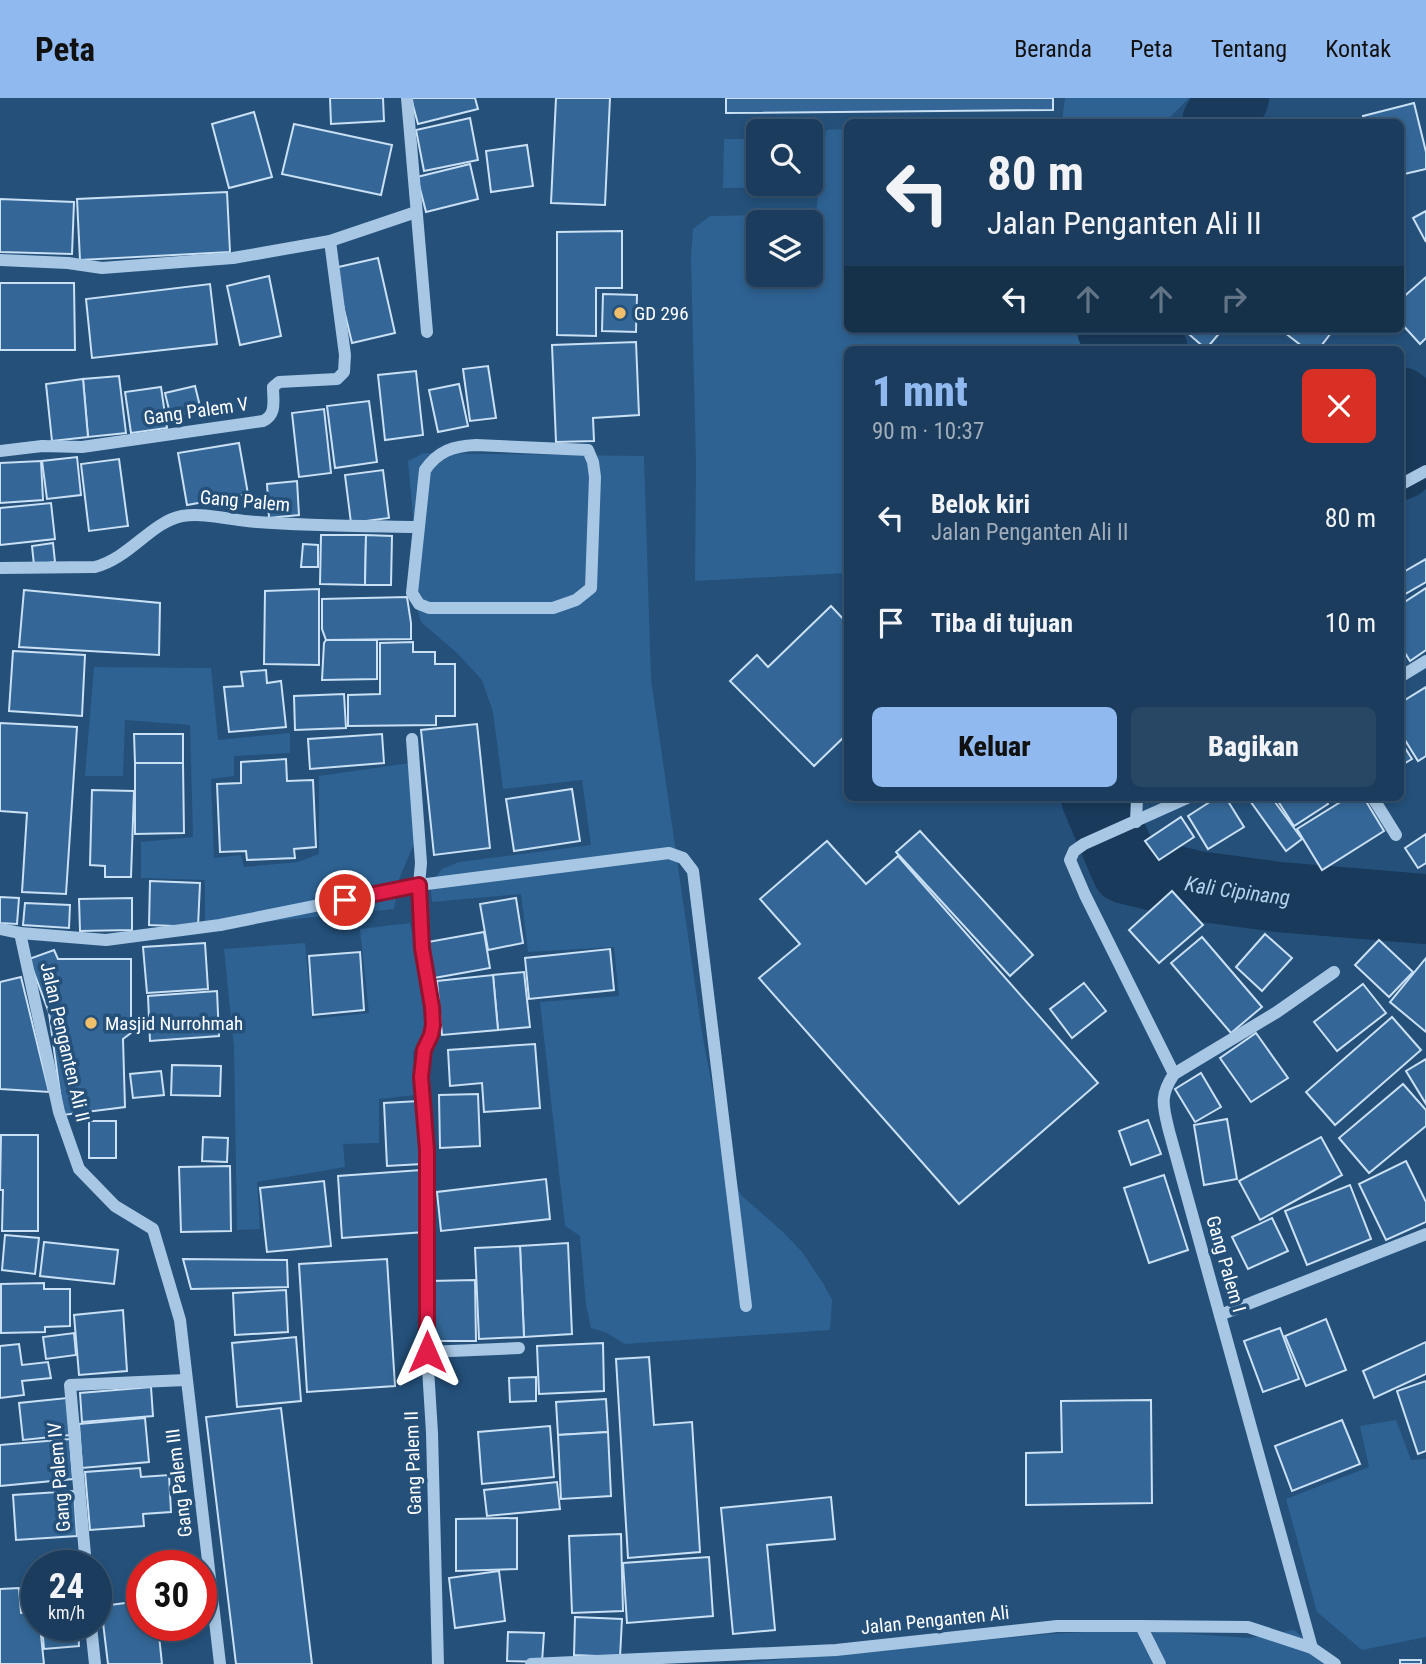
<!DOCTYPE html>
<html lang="id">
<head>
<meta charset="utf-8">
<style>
	body { margin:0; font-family:"Roboto Condensed",sans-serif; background:#284765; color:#f1f3f6; height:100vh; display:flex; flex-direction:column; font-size:26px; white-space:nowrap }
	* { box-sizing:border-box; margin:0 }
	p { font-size:23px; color:#a0adbb }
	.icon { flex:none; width:38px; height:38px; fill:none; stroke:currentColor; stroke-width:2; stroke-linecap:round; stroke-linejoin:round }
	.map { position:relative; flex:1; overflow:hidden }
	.side { position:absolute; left:844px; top:248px; width:560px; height:455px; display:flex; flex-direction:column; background:#1b3c5c; border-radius:10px; box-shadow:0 4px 10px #0003,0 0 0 2px #395672 }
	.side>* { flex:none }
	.top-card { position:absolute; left:844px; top:21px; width:560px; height:214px; border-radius:10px; box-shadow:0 4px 10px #0003,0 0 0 2px #395672; background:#1b3c5c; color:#f1f3f6; overflow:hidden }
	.tools { position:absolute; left:746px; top:21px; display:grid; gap:14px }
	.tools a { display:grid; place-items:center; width:77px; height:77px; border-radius:10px; background:#1b3c5c; box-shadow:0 4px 10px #0003,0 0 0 2px #395672; font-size:35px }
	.speed { position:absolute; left:21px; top:1452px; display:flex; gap:14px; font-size:35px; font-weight:700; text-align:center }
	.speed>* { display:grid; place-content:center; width:91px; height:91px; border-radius:50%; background:#1b3c5c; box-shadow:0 4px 10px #0003,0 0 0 2px #395672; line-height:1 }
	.speed small { font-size:18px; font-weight:400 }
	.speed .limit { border:10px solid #d22; background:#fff; color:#111 }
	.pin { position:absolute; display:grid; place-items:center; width:60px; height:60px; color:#fff; margin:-30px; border:4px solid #fff; border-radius:50%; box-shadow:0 2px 7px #0007 }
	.me { position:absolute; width:77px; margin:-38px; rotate:0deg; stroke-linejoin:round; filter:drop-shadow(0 0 5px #0008) }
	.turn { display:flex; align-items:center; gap:24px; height:147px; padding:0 28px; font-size:32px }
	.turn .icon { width:91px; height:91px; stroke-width:2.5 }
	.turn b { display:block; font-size:49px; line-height:60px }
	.lanes { display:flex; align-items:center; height:66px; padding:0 28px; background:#0003; justify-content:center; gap:35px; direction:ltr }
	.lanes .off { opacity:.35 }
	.round { display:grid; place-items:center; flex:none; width:74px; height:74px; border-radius:10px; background:#284765 }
	.summary { display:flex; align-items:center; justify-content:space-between; height:119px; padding:0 28px }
	h1 { font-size:42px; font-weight:800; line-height:52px; color:#90b9f0 }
	.action { display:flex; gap:14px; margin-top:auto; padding:14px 28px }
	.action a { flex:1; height:80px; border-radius:10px; background:#90b9f0; color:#111; font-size:28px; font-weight:800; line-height:80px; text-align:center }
	.action a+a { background:#284765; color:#f1f3f6 }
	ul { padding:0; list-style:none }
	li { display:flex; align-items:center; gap:21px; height:105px; padding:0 28px }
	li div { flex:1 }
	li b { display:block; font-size:26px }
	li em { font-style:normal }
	header { display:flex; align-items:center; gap:42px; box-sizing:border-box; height:98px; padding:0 35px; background:#90b9f0; color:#111 }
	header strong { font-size:33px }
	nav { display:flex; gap:38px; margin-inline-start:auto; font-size:24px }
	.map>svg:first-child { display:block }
	.green { fill:#2e6292; fill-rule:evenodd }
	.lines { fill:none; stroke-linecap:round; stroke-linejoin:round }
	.river { stroke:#193a5b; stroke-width:70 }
	.building { fill:#346797; stroke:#cae0f4; stroke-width:2 }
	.minor { stroke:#a7c7e4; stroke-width:12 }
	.route-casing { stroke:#92132f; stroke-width:18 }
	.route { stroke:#e11d48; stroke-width:12 }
	.poi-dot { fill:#efbf6b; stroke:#24507a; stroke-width:2.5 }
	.labels { text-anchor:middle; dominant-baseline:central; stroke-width:7; stroke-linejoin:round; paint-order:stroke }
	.poi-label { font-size:19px; fill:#fff; stroke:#24507a; text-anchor:start }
	.street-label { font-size:19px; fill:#fff; stroke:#24507a }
	.water-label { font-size:21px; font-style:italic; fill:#b2d1ec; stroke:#24507a }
</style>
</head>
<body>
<header>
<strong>Peta</strong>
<nav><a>Beranda</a><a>Peta</a><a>Tentang</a><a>Kontak</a></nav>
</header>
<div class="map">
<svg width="1426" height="1566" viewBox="0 0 1426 1566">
	<rect width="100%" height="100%" fill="#24507a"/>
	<g class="green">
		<polygon points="1065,0 1189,0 1165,24 1025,24 1062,23"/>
		<path d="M847 31V231H1085L1113 252H847V475L695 483 696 365 691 160 693 131 710 118 816 116 826 32ZM810 124V177H758V124Z"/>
		<polygon points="724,41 758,41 758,86 801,86 801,89 723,90"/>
		<polygon points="424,355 644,358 651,581 702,935 729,1077 742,1098 783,1134 802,1154 823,1185 832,1202 830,1232 625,1246 605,1234 591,1230 586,1207 580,1138 565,1128 540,904 619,898 614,849 528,854 521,796 432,804 430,786 442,771 459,764 591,747 582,682 503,691 493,614 482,582 457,555 421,524 416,506 419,483 408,363"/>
		<polygon points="94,569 211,570 218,642 290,635 290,655 234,658 234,678 211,681 214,760 241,757 244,769 298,764 319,756 319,678 410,665 416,741 399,781 394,811 205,830 205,782 141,780 141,744 193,739 190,627 125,622 123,678 85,678"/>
		<polygon points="410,825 430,922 413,954 416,997 379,1001 379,1045 343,1046 345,1069 257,1084 260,1131 237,1132 234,950 224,851 305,845 312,921 369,915 360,831"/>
		<polygon points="1396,1322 1411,1362 1426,1361 1426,1539 1362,1552 1317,1514 1286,1401 1369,1369 1360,1328"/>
		<polygon points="1138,1531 1154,1566 735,1566 1050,1536"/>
		<polygon points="1294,1532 1334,1566 1167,1566 1149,1533 1249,1540"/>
	</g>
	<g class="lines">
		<g class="river">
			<polyline points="1217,24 1234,0"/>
			<polyline points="1112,231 1153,252"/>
			<polyline points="1400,304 1410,313 1410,349 1400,367"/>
			<path id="s1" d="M1096 700 1126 771 1197 788 1278 799 1426 811"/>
		</g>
	</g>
	<g class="building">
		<polygon points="330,0 383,0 384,23 331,26"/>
		<polygon points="411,0 475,0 478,11 418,26"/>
		<polygon points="556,0 610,0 605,107 551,105"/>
		<polygon points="726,0 1053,0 1053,12 726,15"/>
		<polygon points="1414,5 1426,54 1426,71 1400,77 1400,24 1365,24 1363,18"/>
		<polygon points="254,14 272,79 229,90 212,26"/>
		<polygon points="470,20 478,62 424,73 416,32"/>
		<polygon points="294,26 392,47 381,97 282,76"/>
		<polygon points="527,47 533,88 491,94 486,53"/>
		<polygon points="470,66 478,101 426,114 417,79"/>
		<polygon points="227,94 230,154 80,162 77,101"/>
		<polygon points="0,101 74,104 72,156 0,154"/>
		<polygon points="1426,113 1426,144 1413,120"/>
		<polygon points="622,133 622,190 596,190 596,238 557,237 557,134"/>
		<polygon points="378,160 395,235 352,245 334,170"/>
		<polygon points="269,178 281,238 240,247 227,188"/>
		<polygon points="1426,179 1426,240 1420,246 1400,224 1400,202"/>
		<polygon points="0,185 74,185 75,252 0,252"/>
		<polygon points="210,186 217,246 92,260 86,201"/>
		<polygon points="603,196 637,197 636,234 602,233"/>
		<polygon points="1183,231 1223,231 1206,251"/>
		<polygon points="1280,231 1334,231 1318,252 1307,252"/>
		<polygon points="636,244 639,317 593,320 594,343 556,344 552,247"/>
		<polygon points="488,268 496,320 470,323 463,271"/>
		<polygon points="416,273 423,337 385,342 378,277"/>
		<polygon points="119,278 126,335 88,339 83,281"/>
		<polygon points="83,281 88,339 52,343 46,286"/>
		<polygon points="459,286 468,328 438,334 429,292"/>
		<polygon points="195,288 201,312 171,320 165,295"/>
		<polygon points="161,289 167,330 131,335 125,294"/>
		<polygon points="369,303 377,364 335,370 327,308"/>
		<polygon points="324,311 331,375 299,379 292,315"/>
		<polygon points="239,345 248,396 187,407 178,355"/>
		<polygon points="77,359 81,397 47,401 42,363"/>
		<polygon points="119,361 128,428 89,433 81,366"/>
		<polygon points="41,363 43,402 0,405 0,365"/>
		<polygon points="383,372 389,420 351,425 345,377"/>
		<polygon points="297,383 299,417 269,420 267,386"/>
		<polygon points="51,405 55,441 0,447 0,410"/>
		<polygon points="321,437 366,437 365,487 320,486"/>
		<polygon points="366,437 392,438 391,487 365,487"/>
		<polygon points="53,445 55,464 34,467 32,448"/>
		<polygon points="303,446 318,447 318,469 301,469"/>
		<polygon points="1426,461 1426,484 1400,499 1400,476"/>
		<polygon points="1426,490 1426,552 1410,563 1400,547 1400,507"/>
		<polygon points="319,491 319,567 264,566 265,493"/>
		<polygon points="24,492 160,505 159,557 19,549"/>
		<polygon points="407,499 411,525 411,541 326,542 322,531 322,501"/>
		<polygon points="831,508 847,525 847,636 814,668 730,583 757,557 768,569"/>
		<polygon points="326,542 377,542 377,581 322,582 324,545"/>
		<polygon points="413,544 413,554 435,554 435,566 455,566 455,618 436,618 436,627 348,628 348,597 380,596 380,545"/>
		<polygon points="13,553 85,557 82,618 9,613"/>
		<polygon points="266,572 267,585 281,583 286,629 229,634 224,589 243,588 241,574"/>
		<polygon points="1426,589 1426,658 1418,663 1400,634 1400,605"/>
		<polygon points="344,596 346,630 295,632 294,598"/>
		<polygon points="0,625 77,629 66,796 22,794 27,715 0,713"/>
		<polygon points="477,626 490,750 434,757 421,632"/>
		<polygon points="134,636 183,636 183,665 135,665"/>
		<polygon points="382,636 384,665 310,671 308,641"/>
		<polygon points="1400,642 1412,661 1400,668"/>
		<polygon points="286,661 287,683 313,682 316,749 294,751 295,760 247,762 246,753 220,754 217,686 241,685 241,664"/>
		<polygon points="135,665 183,665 184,735 135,736"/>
		<polygon points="572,691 580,743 514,753 506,701"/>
		<polygon points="92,692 134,693 131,779 105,779 105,768 90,767"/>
		<polygon points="1216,700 1226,700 1244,729 1208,751 1188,718"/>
		<polygon points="1248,700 1272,700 1302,741 1286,753"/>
		<polygon points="1276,700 1324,700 1328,706 1294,728"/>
		<polygon points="1347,700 1364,700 1384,733 1322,772 1297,731"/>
		<polygon points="1181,719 1194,739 1159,762 1145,743"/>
		<polygon points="920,733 1033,857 1010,878 896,754"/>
		<polygon points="1426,736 1426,765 1418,770 1405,750"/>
		<polygon points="827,743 866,786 898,758 1098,985 959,1106 759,880 800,846 760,801"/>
		<polygon points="150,783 200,785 198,829 149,827"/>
		<polygon points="1172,793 1203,827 1159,865 1129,832"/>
		<polygon points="0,799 19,800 17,826 0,825"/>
		<polygon points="132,800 132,832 80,833 79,801"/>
		<polygon points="516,800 523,845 488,852 480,806"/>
		<polygon points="25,805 70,807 69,830 23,827"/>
		<polygon points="484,834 490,870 434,880 428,844"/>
		<polygon points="1265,836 1292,860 1262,893 1236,869"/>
		<polygon points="1202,839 1262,909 1231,935 1171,865"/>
		<polygon points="1379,842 1413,874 1389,899 1355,867"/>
		<polygon points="205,845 208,891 147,895 143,849"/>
		<polygon points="610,851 614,892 529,901 525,860"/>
		<polygon points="54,852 58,861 131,861 131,935 123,941 125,1009 63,1017 49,915 29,861"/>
		<polygon points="360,854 364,912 313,917 309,858"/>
		<polygon points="1426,860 1426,934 1390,904"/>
		<polygon points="524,874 530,929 498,932 493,877"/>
		<polygon points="493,877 498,932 442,937 437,883"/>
		<polygon points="21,879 49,994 0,991 0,884"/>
		<polygon points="1084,885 1106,913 1072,940 1050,911"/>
		<polygon points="1363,886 1386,915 1337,953 1314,924"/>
		<polygon points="217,893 219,938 150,943 148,898"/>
		<polygon points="1392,919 1421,952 1335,1027 1306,994"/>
		<polygon points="1256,935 1288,980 1251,1004 1220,960"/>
		<polygon points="535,946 540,1010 484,1014 482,985 450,988 448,952"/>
		<polygon points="1426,961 1426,1006 1406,973"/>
		<polygon points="172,967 221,968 220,998 171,997"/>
		<polygon points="161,973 164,997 133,1000 130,976"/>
		<polygon points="1201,975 1221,1009 1195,1024 1175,991"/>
		<polygon points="1403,986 1426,1012 1426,1028 1369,1075 1339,1040"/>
		<polygon points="478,996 480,1048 440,1050 439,997"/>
		<polygon points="419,1003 422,1066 387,1068 384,1005"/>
		<polygon points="1227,1021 1237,1081 1204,1087 1194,1027"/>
		<polygon points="1148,1022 1161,1056 1131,1067 1119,1033"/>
		<rect x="89" y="1023" width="27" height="37"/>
		<polygon points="1,1037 38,1037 38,1133 2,1133 3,1092 0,1092"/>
		<polygon points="203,1039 228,1040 227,1064 202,1063"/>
		<polygon points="1321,1039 1342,1077 1260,1122 1239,1083"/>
		<polygon points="1406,1063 1426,1104 1426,1124 1386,1142 1359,1086"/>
		<polygon points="230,1068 231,1133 181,1134 179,1069"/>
		<polygon points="421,1072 425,1134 342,1140 338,1078"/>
		<polygon points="1164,1077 1188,1152 1149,1165 1124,1090"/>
		<polygon points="546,1081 550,1121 441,1133 437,1094"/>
		<polygon points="324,1083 331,1148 267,1154 260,1090"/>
		<polygon points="1350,1087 1371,1141 1307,1167 1285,1113"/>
		<polygon points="1272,1120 1288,1153 1248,1171 1232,1139"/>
		<polygon points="5,1137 39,1140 35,1176 2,1172"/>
		<polygon points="44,1144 118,1152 114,1186 40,1178"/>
		<polygon points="568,1145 572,1236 524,1239 520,1148"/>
		<polygon points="520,1148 524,1239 479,1241 475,1150"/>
		<polygon points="183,1161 287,1162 288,1189 191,1191"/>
		<polygon points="387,1161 395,1288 307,1294 299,1166"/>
		<polygon points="475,1182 476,1243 429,1243 429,1183"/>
		<polygon points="44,1185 44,1191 70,1191 70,1228 45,1229 45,1234 1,1235 1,1186"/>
		<polygon points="286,1192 288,1234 235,1237 233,1195"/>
		<polygon points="123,1212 127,1273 79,1277 74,1217"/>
		<polygon points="1326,1221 1346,1272 1306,1288 1285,1238"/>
		<polygon points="1280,1230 1299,1281 1263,1294 1244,1243"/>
		<polygon points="74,1235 76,1257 46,1261 43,1239"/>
		<polygon points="296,1239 301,1303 237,1309 232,1245"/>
		<polygon points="1426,1244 1426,1276 1374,1300 1363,1273"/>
		<polygon points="603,1245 604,1293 539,1296 537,1248"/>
		<polygon points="19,1246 22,1267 48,1264 51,1280 22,1283 24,1297 0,1300 0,1248"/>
		<polygon points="649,1259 654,1327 692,1324 700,1454 628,1460 616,1261"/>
		<polygon points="536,1279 536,1303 510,1304 509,1280"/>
		<polygon points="1426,1283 1426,1353 1418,1356 1397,1293"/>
		<polygon points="151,1289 153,1318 82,1324 80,1295"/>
		<polygon points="67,1300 70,1337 23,1342 19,1305"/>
		<polygon points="606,1301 608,1334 558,1337 556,1304"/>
		<polygon points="1151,1302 1152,1405 1026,1407 1026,1355 1062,1354 1061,1303"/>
		<polygon points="281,1310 312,1566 236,1566 206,1319"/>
		<polygon points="145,1320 149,1364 82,1370 79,1326"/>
		<polygon points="1342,1322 1360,1366 1292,1393 1275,1348"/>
		<polygon points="550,1328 554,1379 482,1386 478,1334"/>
		<polygon points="608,1334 611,1398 561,1401 558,1337"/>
		<polygon points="70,1341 73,1381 0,1388 0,1347"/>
		<polygon points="140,1370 141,1379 169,1377 171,1414 143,1416 144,1428 90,1432 85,1374"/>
		<polygon points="557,1384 560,1411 487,1418 484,1392"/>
		<polygon points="74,1393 77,1438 16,1442 13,1397"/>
		<polygon points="831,1399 835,1441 767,1447 775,1532 733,1536 721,1410"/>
		<polygon points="517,1420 517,1471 456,1473 456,1421"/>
		<polygon points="621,1436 623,1513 572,1515 569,1438"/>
		<polygon points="709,1459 713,1518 627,1525 623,1465"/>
		<polygon points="499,1473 505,1523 455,1530 449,1480"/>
		<polygon points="19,1490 21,1515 37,1514 37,1528 40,1528 44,1566 0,1566 0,1491"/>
		<polygon points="142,1503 142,1528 158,1528 162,1566 108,1566 101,1508"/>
		<polygon points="575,1519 622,1521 620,1559 574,1557"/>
		<polygon points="42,1528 78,1528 79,1548 44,1551"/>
		<polygon points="508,1534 544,1535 542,1564 507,1563"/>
		<rect x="1400" y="1562" width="21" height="4"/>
	</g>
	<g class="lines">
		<g class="minor">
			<polyline points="407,0 427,234"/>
			<polyline points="330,143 416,114"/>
			<path d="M0 162 68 165 102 170 233 160 330 143 345 257 344 274 337 281 279 284 273 289C273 302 277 317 263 323L82 349 42 348 0 353"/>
			<path d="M476 347 588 352 593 364 595 379 591 490 576 502 553 510H429L419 506 412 495 425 372C438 353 453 348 476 347Z"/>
			<polyline points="1400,387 1426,373"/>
			<path d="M0 470 95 469C130 460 151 424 182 418 206 414 233 423 257 424 311 428 364 428 418 429"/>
			<polyline points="1400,579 1426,563"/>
			<polyline points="412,641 421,765 419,787 422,850 432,909 433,927 431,937 424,952 421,979 427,1052 427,1254 432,1335 438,1566"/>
			<polyline points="1373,700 1396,737"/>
			<polyline points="1136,724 1137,700"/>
			<polyline points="0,831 20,835 106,842 220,827 419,787 669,755 683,760 693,773 746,1208"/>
			<polyline points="20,835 59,1014 79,1071 115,1108 153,1131 180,1222 220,1566"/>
			<polyline points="1174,976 1085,797 1070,762 1074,753 1084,746 1187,700"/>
			<polyline points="1220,1217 1426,1136"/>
			<polyline points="427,1254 519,1250"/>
			<polyline points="86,1468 70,1287 186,1282"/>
			<polyline points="91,1528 95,1566"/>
			<polyline points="1141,1528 1160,1566"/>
			<path d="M1312 1550 1169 1033C1163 1008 1159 998 1174 976L1277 914 1334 874"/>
			<polyline points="531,1566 836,1552 1057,1528 1141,1528 1248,1529 1312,1550 1335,1566"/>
		</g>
	</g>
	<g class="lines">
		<g class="route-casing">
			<polyline id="route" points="345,802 419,787 422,850 432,909 433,927 431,937 424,952 421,979 427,1052 427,1254"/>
		</g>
		<use href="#route" class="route"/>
	</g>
	<g class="poi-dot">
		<circle cx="620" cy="215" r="7"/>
		<circle cx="91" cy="925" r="7"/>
	</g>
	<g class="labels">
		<g class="poi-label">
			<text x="634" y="215">GD 296</text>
			<text x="105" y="925">Masjid Nurrohmah</text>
		</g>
		<g class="street-label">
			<text transform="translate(196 313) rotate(-8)">Gang Palem V</text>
			<text transform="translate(245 403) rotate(5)">Gang Palem</text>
			<text transform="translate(65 944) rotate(77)">Jalan Penganten Ali II</text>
			<text transform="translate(1226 1166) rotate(74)">Gang Palem I</text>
			<text transform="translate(413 1365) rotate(-92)">Gang Palem II</text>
			<text transform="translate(59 1379) rotate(-95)">Gang Palem IV</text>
			<text transform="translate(179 1385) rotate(-97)">Gang Palem III</text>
			<text transform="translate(935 1522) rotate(-6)">Jalan Penganten Ali</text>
		</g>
		<g class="water-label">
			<text stroke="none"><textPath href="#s1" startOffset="191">Kali Cipinang</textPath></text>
		</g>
	</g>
</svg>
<div class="tools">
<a><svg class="icon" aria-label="search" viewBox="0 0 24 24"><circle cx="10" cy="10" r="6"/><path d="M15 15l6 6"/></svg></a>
<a><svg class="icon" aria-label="layers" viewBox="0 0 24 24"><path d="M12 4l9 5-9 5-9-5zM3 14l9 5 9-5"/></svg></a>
</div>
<div class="speed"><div>24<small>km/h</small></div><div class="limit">30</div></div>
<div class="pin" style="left:345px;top:802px;background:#d93025"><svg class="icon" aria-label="arrive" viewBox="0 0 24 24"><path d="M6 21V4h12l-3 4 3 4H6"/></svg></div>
<svg class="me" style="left:427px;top:1254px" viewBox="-20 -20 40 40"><path d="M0-17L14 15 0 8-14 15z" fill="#e11d48" stroke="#fff" stroke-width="4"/></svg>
<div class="top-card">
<div class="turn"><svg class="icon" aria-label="left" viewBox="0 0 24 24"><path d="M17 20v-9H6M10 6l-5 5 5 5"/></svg><div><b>80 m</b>Jalan Penganten Ali II</div></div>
<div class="lanes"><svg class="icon" aria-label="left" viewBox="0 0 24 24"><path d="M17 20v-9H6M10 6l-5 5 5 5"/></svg><svg class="icon off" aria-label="ahead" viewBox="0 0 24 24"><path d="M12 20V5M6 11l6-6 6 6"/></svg><svg class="icon off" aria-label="ahead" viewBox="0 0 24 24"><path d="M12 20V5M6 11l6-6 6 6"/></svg><svg class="icon off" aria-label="right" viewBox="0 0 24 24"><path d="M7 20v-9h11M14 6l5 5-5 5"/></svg></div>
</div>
<section class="side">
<div class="summary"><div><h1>1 mnt</h1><p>90 m · 10:37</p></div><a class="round" style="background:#d93025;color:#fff"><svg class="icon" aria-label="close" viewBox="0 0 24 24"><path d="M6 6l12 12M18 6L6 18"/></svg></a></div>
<ul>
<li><svg class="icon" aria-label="left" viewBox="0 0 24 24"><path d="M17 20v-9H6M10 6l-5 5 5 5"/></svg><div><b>Belok kiri</b><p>Jalan Penganten Ali II</p></div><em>80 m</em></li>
<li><svg class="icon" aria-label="arrive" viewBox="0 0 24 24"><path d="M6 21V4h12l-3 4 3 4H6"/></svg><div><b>Tiba di tujuan</b></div><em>10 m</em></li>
</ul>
<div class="action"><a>Keluar</a><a>Bagikan</a></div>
</section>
</div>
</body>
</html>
